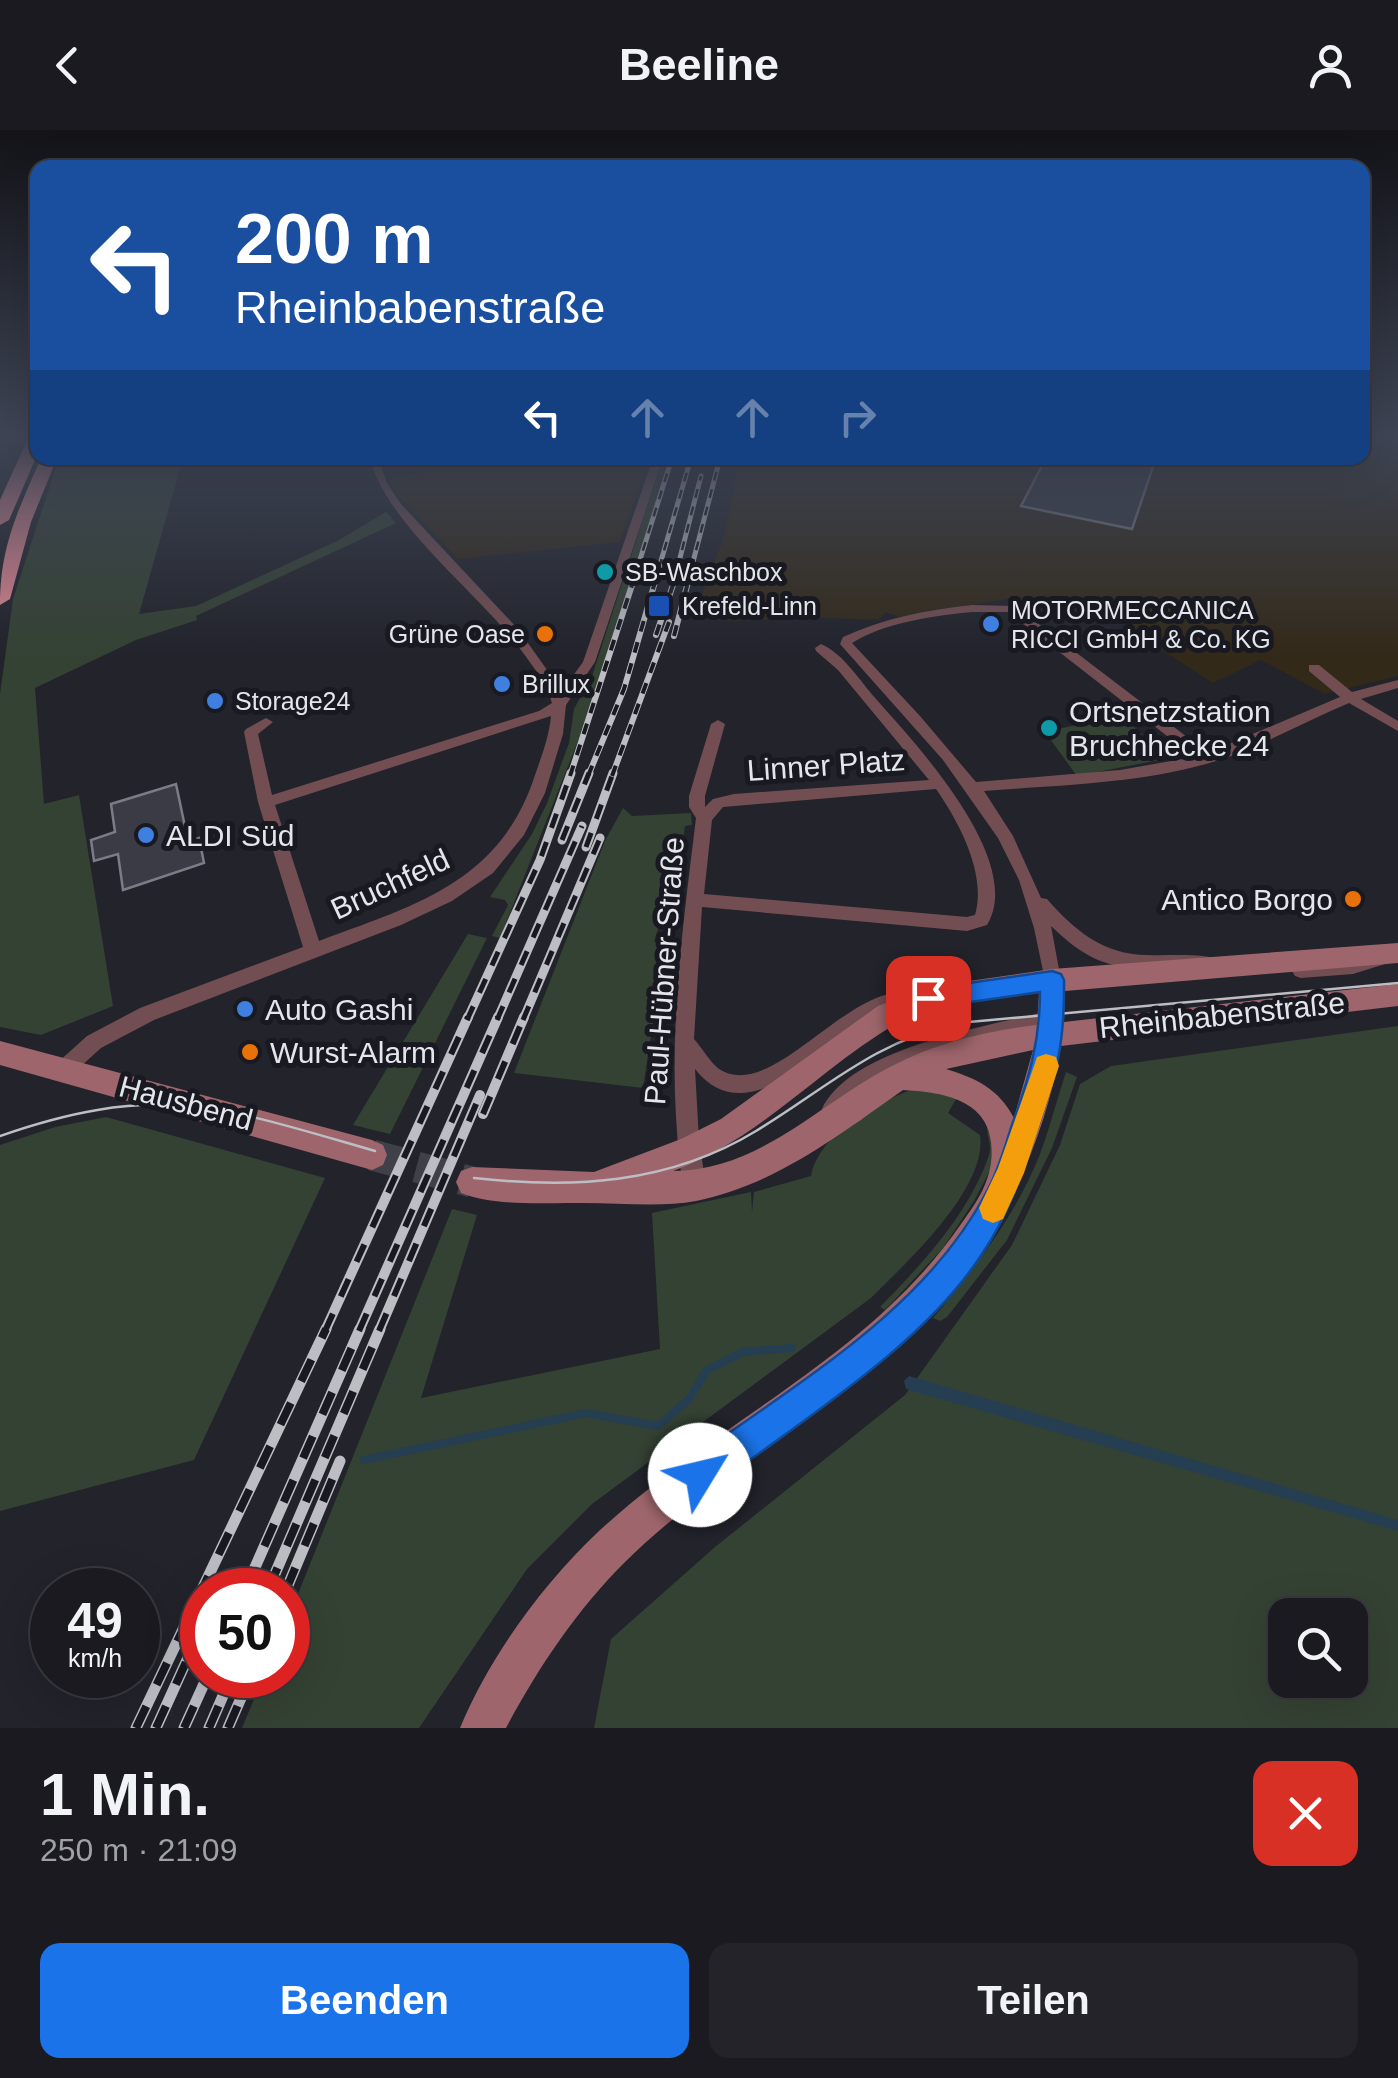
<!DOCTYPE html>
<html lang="de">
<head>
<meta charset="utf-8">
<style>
	body { margin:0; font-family:Helvetica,sans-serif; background:#232329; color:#f1f3f6; height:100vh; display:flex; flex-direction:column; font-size:38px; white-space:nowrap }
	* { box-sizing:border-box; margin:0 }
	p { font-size:32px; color:#9fa1a5 }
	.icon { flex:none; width:55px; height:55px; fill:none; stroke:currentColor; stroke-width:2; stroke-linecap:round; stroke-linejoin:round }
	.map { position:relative; height:1598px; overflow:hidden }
	.sheet { display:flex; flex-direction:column; background:#1a1a20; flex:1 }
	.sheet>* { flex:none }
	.banner { position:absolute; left:30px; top:30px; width:1340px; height:305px; border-radius:20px; box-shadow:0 10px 40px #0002,0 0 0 2px #38383e; background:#1a4fa0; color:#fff; overflow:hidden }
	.fabs { position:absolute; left:1268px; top:1468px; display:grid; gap:20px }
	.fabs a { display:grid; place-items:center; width:100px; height:100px; border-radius:20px; background:#1a1a20; box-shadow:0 10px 40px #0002,0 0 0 2px #38383e; font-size:50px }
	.speed { position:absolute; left:30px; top:1438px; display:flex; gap:20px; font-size:50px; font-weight:700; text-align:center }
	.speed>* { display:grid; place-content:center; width:130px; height:130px; border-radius:50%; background:#1a1a20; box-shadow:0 10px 40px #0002,0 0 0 2px #38383e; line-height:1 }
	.speed small { font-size:25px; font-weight:400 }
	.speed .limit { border:15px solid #d22; background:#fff; color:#111 }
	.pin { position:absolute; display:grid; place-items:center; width:85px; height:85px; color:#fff; margin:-42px; border-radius:20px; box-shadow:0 5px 15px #0006 }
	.me { position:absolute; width:110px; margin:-55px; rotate:54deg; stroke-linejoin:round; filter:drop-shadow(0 0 8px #0008) }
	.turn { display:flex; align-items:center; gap:35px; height:210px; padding:0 40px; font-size:45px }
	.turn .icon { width:130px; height:130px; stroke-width:2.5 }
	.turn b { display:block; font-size:70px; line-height:85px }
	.lanes { display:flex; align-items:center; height:95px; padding:0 40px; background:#0003; justify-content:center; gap:50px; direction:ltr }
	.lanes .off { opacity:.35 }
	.round { display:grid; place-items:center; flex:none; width:105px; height:105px; border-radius:20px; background:#232329 }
	.overview { display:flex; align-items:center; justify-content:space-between; height:170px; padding:0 40px }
	h1 { font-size:60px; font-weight:800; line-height:75px }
	.button { display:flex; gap:20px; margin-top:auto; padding:20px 40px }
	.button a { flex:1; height:115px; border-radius:20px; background:#1a73e8; color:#fff; font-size:40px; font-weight:800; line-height:115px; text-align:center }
	.button a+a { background:#232329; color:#f1f3f6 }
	header { display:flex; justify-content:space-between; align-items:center; height:130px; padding:0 40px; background:#1a1a20; font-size:45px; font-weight:800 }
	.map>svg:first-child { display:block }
	.industrial { fill:#332919 }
	.green { fill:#344233; fill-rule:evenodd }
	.water { fill:#253e52 }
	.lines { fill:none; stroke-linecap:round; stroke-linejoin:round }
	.stream { stroke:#253e52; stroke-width:8 }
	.building { fill:#3a3b44; stroke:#7b7c86; stroke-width:2.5 }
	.secondary-tunnel { stroke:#3f4048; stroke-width:31; stroke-dasharray:31 15; stroke-linecap:butt }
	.minor { fill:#724e52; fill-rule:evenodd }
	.secondary { fill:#9e666c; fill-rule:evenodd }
	.motorway { fill:#df8792; fill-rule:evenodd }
	.tram { stroke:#bdbec4; stroke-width:2.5 }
	.rail-far4-casing { stroke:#bdbec4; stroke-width:5 }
	.rail-far3-casing { stroke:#bdbec4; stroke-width:6 }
	.rail-far2-casing { stroke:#bdbec4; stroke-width:9 }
	.rail-far1-casing { stroke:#bdbec4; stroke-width:10 }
	.rail-casing { stroke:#bdbec4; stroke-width:11 }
	.rail-far4 { stroke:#191921; stroke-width:2.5; stroke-dasharray:9; stroke-linecap:butt }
	.rail-far3 { stroke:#191921; stroke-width:4; stroke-dasharray:11; stroke-linecap:butt }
	.rail-far2 { stroke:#191921; stroke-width:5; stroke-dasharray:15; stroke-linecap:butt }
	.rail-far1 { stroke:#191921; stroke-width:6; stroke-dasharray:19; stroke-linecap:butt }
	.rail { stroke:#191921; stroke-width:8; stroke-dasharray:24; stroke-linecap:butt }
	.route { fill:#1a73e8; stroke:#114b97; stroke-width:2.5 }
	.slow { fill:#f59e0b }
	.culture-dot { fill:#0f9aa8; stroke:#191921; stroke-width:4 }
	.transit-dot { fill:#1a4fb4; stroke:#191921; stroke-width:4 }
	.shop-dot { fill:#3f7fe0; stroke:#191921; stroke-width:4 }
	.food-dot { fill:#e8710a; stroke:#191921; stroke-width:4 }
	.labels { text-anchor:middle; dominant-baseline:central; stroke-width:10; stroke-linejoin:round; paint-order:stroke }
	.far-poi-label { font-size:25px; fill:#e5e6eb; stroke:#191921; text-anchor:start }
	.poi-label { font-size:30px; fill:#e5e6eb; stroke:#191921; text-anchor:start }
	.street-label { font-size:30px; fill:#e5e6eb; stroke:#191921 }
</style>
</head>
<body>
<header><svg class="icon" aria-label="back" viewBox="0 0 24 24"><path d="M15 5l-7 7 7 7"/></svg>Beeline<svg class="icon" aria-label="person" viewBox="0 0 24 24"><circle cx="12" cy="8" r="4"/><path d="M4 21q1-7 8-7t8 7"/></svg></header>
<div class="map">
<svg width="1398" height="1598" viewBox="0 0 1398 1598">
	<rect width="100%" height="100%" fill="#22232b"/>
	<g class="industrial">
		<polygon points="1363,304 1398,304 1398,546 1325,564 1261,530 1213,553 1131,500 1100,468 1028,477 1014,468 899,487 886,482 879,490 801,487 736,491 694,486 725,404 740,328 1362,328"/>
		<polygon points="427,328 649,328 620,412 458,429 395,363 389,349 421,343 428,336"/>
	</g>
	<g class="green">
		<polygon points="59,328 183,328 139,484 196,476 337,411 386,382 396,393 196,486 197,490 136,510 35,558 44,674 79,665 113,876 41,905 0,897 0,564 13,469"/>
		<polygon points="663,328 670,328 589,583 500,808 492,806 508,775 505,770 490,767 532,704 547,673 569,613 574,579 592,546"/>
		<polygon points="1120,585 1169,628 1077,646 1045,602"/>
		<polygon points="623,678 632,686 691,683 692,695 685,696 682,716 688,717 686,724 681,724 654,812 665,814 643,958 514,943 605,711"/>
		<polygon points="468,804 487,808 390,1004 353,995"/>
		<path d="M1398 896V1598H594L611 1509 715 1417 905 1265 1012 1115 1060 1015 1080 954 1111 936ZM1285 1485H1350V1550H1285Z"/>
		<path d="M1066 942 1077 947 1052 1018 1007 1110 947 1187 940 1191 933 1188C975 1138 1016 1085 1040 1024 1050 997 1057 969 1066 942Z"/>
		<path d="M923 956 960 962 948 983 980 1005C988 1058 907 1132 871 1168L592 1374 527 1439 419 1598H242L264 1545H288V1489L452 1079 477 1085 421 1268 660 1219 652 1083 751 1062 752 1082 754 1062 811 1046C819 1002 883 968 923 956Z"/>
		<polygon points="106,987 325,1048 194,1330 0,1381 0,1015 55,997"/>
		<path d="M989 988 997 1027 974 1071 943 1118 885 1180 880 1177C922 1134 969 1084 989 1025 993 1012 983 1001 989 988Z"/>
	</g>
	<polygon class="water" points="909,1246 1398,1390 1398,1401 906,1259 904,1251"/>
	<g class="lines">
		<polyline class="stream" points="364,1330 586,1283 658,1296 689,1269 707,1240 743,1222 792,1218"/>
	</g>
	<g class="building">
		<polygon points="1046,328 1156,328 1132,399 1021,376"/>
		<polygon points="176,654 188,711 199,708 204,733 123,760 118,724 94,731 91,710 115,702 111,674"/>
	</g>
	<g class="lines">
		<polyline class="secondary-tunnel" points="372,1025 472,1052"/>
		<g class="minor">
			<path d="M370 328H378L387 353 401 374 518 499 562 561 583 532 653 328H663L595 532 566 575 563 604 545 663 524 705 493 743 452 771 401 795 154 890 101 918 70 946 63 949 56 946 53 940 56 934 87 906 140 878 303 817 258 672 244 602 246 599 266 588 273 592 258 604 272 665 539 581 552 573C546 552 534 538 521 520 479 463 386 394 370 328ZM551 586C549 607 542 625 535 645 500 753 415 775 319 811L275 675Z"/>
			<path d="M972 475 1015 476 1208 623 1340 567 1309 541V535H1319L1352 562 1398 550V558L1361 569 1398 591V601L1349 573C1301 593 1256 620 1206 634 1134 654 1058 655 984 661L1013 706 1041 768 1047 769C1074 800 1104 825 1147 825 1175 826 1198 822 1225 831L1228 836 1225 841C1213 844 1200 838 1187 838 1125 838 1100 844 1051 796L1061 850 1058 855 1052 858 1046 855 1034 798 1019 750 998 708 943 630 840 514 843 507C884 488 927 480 972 475ZM972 482H1008L1194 627 1120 640 976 652 920 586 852 513C886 492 933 486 972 482Z"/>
			<path d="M821 514C844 524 859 550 876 569 915 613 1026 731 987 795L967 801 702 777 694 909C702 918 710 932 719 939 773 974 852 847 913 864L915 870 913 876C892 883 874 887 855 899 811 927 743 1001 695 939L699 1010 706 1056 703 1064 695 1067 687 1064C678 1041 678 1012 676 987 670 887 684 787 696 688L689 677V666L711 594 718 590 725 594 705 666V677L713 669 734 664 929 650 838 540 816 521 815 518ZM936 659C959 692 987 744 975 785L967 787 704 764 712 690 723 677Z"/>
			<polygon points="1398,816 1398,830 1353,844 1301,848 1295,846 1292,841 1295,836 1301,834 1353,830"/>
			<path d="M1052 880 1059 882 1062 888 1059 894 914 933 889 945 864 963 839 986 832 989 825 986 822 979C851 917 991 896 1052 880Z"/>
		</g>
		<g class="secondary">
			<path d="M1398 813V833L1065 861 1064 892 1398 854V876L1061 916C1038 1051 966 1168 858 1251 781 1312 695 1363 625 1432 576 1481 538 1538 506 1598H460C490 1526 542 1455 599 1401 636 1367 677 1337 718 1307 807 1244 898 1186 961 1094 980 1068 995 1045 991 1012 986 968 939 962 903 960 839 1005 775 1055 696 1071 658 1078 613 1072 574 1073 539 1073 494 1076 461 1063L456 1052 461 1041 472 1037 594 1042 681 1009 721 989 878 876 928 857 1052 839ZM1039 863 1037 895C986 901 936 913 890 937 818 974 761 1040 673 1041 760 1009 819 939 897 893 936 869 993 867 1039 863ZM1033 920 1014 988C999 959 976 948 946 939Z"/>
			<polygon points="0,911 372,1010 383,1015 387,1025 383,1035 372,1040 0,935"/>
		</g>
		<g class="motorway">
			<polygon points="30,304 38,304 38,323 9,390 0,395 0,370"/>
			<path d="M41 328H57L31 392 10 469 0 475C0 416 18 381 41 328Z"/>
		</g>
		<g class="tram">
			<path d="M0 1006C158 951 222 977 375 1021"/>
			<path d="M474 1048C573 1059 669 1054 756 1001 827 958 873 912 958 893L1398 853"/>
		</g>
		<g class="rail-far4-casing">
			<g id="rail-far4">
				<polyline points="632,455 672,328"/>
				<polyline points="654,455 691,328"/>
				<polyline points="673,455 701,346"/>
				<polyline points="687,455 720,328"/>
			</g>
		</g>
		<g class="rail-far3-casing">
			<g id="rail-far3">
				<polyline points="656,505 674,452"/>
				<polyline points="674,506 688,452"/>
				<polyline points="570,646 633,452"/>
				<polyline points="588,646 624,559 655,452"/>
				<polyline points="612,646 669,492"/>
			</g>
		</g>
		<g class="rail-far2-casing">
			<g id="rail-far2">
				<polyline points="562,710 589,643"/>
				<polyline points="586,717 613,643"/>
				<polyline points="467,890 540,730 571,643"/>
				<polyline points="497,890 582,696"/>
				<polyline points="523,890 600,708"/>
			</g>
		</g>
		<g class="rail-far1-casing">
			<g id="rail-far1">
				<polyline points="483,984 524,887"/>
				<polyline points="325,1201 468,887"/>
				<polyline points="359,1201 498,887"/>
				<polyline points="379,1201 480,965"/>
			</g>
		</g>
		<g class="rail-casing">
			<g id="rail">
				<polyline points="245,1460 360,1199"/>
				<polyline points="268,1460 380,1199"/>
				<polyline points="286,1460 340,1331"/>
				<polyline points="136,1598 326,1199"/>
				<polyline points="156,1598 202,1497"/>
				<polyline points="184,1598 208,1545"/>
				<polyline points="209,1598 232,1545"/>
				<polyline points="228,1598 251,1545"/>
			</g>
		</g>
		<use href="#rail-far4" class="rail-far4"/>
		<use href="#rail-far3" class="rail-far3"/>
		<use href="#rail-far2" class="rail-far2"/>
		<use href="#rail-far1" class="rail-far1"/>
		<use href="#rail" class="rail"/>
	</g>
	<linearGradient id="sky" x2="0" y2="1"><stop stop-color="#131318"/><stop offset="0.58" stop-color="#3e4555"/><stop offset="1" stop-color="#3e4555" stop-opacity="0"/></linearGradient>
	<rect width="1398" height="527" fill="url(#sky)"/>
	<path class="route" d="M1052 841 1061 844 1064 850C1065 917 1056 944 1035 1006 1021 1048 1007 1087 982 1124 922 1217 800 1291 712 1358L700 1363 687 1358 682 1345 687 1333C794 1254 926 1181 988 1059 999 1039 1005 1016 1012 995 1029 949 1040 911 1040 862L928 878 920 875 916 868 920 860Z"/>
	<polygon class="slow" points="1046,924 1056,927 1059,936 1024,1043 1003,1089 993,1093 983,1089 979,1078 998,1038 1034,936 1037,927"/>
	<g class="culture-dot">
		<circle cx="605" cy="442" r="10"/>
		<circle cx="1049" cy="598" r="10"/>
	</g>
	<rect class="transit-dot" x="647" y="464" width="24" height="24" rx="5"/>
	<g class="shop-dot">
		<circle cx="991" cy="494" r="10"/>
		<circle cx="502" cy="554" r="10"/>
		<circle cx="215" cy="571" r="10"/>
		<circle cx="146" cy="705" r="10"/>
		<circle cx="245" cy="879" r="10"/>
	</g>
	<g class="food-dot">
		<circle cx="545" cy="504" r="10"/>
		<circle cx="1353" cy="769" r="10"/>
		<circle cx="250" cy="922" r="10"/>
	</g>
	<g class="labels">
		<g class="far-poi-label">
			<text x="625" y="442">SB-Waschbox</text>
			<text x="682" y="476">Krefeld-Linn</text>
			<text x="1011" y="480">MOTORMECCANICA<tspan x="1011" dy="29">RICCI GmbH &amp; Co. KG</tspan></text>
			<text x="525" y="504" text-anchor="end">Grüne Oase</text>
			<text x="522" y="554">Brillux</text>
			<text x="235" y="571">Storage24</text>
		</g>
		<g class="poi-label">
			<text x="1069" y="581">Ortsnetzstation<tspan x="1069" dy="34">Bruchhecke 24</tspan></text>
			<text x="166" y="705">ALDI Süd</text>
			<text x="1333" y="769" text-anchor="end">Antico Borgo</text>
			<text x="265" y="879">Auto Gashi</text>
			<text x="270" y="922">Wurst-Alarm</text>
		</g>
		<g class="street-label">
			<text transform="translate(826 635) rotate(-4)">Linner Platz</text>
			<text transform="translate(390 754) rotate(-25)">Bruchfeld</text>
			<text transform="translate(664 841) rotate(-86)">Paul-Hübner-Straße</text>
			<text transform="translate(1222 885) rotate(-6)">Rheinbabenstraße</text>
			<text transform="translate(186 973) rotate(15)">Hausbend</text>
		</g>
	</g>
</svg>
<div class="fabs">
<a><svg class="icon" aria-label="search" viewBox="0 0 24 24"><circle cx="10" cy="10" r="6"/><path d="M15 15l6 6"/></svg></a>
</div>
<div class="speed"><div>49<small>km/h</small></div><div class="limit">50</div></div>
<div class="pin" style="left:928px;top:868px;background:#d93025"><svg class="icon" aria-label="arrive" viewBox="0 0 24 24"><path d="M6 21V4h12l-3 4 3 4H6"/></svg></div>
<svg class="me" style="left:700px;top:1345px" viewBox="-20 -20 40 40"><circle r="19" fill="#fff"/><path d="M0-13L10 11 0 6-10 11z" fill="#1a73e8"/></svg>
<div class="banner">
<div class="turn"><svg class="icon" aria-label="left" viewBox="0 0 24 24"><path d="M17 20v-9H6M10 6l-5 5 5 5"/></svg><div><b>200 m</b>Rheinbabenstraße</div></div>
<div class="lanes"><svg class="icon" aria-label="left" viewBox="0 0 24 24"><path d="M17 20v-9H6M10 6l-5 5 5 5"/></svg><svg class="icon off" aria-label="ahead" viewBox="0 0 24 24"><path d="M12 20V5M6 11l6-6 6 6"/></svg><svg class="icon off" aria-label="ahead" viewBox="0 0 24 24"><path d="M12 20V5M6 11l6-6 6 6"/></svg><svg class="icon off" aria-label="right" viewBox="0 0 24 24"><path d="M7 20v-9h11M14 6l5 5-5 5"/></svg></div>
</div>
</div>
<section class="sheet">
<div class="overview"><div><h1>1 Min.</h1><p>250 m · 21:09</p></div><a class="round" style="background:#d93025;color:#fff"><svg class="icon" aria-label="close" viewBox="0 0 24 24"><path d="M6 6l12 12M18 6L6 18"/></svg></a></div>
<div class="button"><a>Beenden</a><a>Teilen</a></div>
</section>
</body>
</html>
